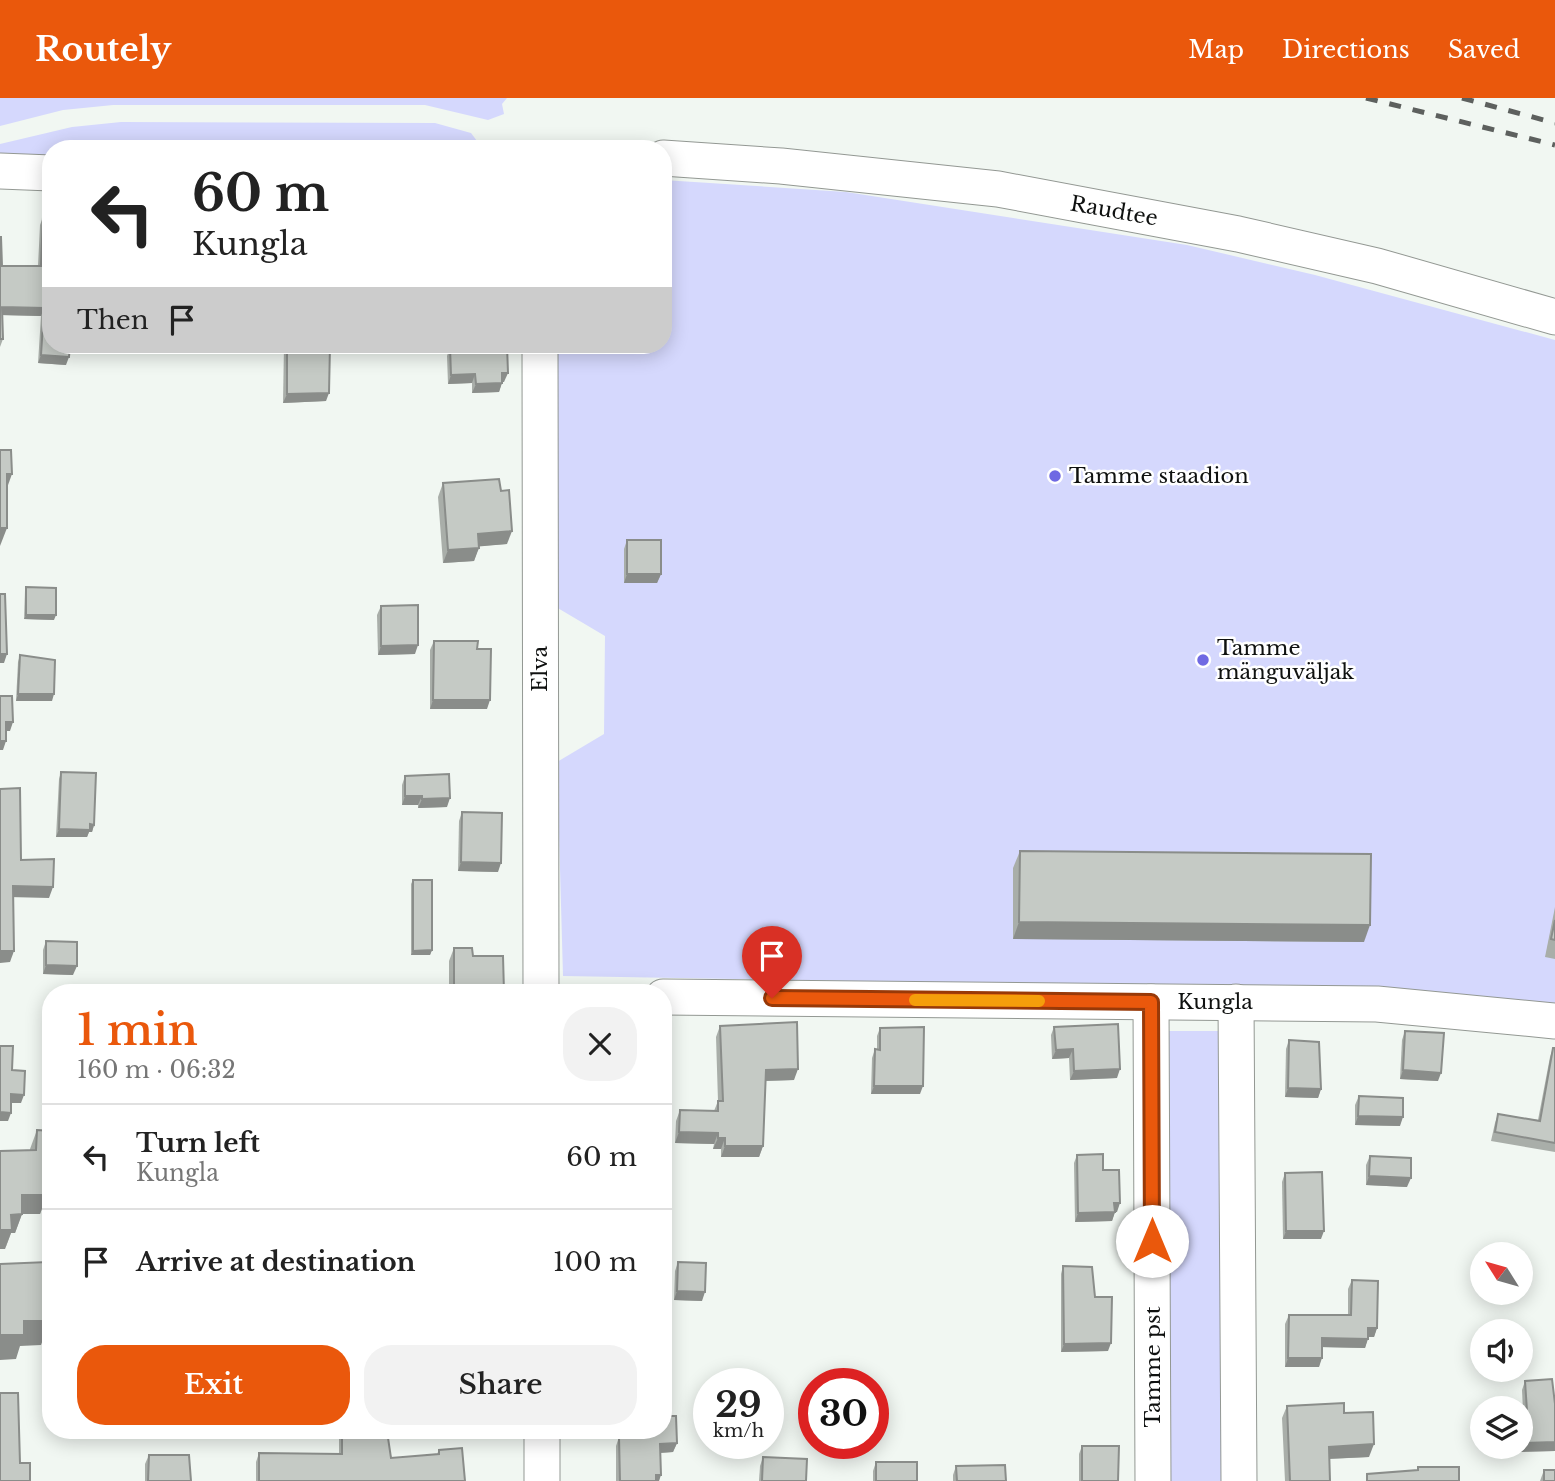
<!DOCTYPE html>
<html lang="en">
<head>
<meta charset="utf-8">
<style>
	body { margin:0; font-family:"Libre Baskerville",serif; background:#f2f2f2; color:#222; height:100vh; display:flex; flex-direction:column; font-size:26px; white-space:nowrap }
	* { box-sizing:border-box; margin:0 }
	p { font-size:23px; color:#767676 }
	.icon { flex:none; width:38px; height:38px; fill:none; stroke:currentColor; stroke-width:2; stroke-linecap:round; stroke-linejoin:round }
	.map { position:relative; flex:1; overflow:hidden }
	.panel { position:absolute; left:42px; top:886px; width:630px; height:455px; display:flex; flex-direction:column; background:#fff; border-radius:28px; box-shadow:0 4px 18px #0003 }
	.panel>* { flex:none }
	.hud { position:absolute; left:42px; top:42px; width:630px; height:214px; border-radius:28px; box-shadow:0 4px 18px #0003; background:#fff; color:#222; overflow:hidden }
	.needle { width:46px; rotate:307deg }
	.fabs { position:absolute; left:1470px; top:1144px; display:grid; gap:14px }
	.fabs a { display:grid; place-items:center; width:63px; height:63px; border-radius:50%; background:#fff; box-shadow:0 4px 18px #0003; font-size:35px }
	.speed { position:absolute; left:693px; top:1270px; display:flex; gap:14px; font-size:35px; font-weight:700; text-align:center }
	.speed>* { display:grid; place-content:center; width:91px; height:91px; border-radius:50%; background:#fff; box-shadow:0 4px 18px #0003; line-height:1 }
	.speed small { font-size:18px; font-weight:400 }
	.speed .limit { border:10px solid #d22; background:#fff; color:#111 }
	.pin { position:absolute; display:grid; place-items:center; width:60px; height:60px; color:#fff; margin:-72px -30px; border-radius:50% 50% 50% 0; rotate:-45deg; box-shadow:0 0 7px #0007 }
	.pin .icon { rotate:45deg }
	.me { position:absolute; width:77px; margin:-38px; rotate:0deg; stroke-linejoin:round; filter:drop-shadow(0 0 5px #0008) }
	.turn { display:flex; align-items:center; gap:24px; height:147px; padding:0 35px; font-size:32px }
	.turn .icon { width:91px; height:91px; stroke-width:2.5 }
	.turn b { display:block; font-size:49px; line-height:60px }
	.then { display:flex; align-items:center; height:66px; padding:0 35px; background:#0003; gap:14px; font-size:26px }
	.round { display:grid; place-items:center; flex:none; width:74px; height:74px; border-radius:28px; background:#f2f2f2 }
	.head { display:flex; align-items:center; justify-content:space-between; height:119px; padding:0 35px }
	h1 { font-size:42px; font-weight:600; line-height:52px; color:#ea580c }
	.primary-button { display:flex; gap:14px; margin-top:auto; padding:14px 35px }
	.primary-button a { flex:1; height:80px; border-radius:28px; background:#ea580c; color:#fff; font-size:28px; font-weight:600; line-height:80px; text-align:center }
	.primary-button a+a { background:#f2f2f2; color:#222 }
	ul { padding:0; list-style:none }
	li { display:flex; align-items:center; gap:21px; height:105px; padding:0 35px; border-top:2px solid #e0e0e0 }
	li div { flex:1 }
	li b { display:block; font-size:26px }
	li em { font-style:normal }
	header { display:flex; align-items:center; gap:42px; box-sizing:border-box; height:98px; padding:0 35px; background:#ea580c; color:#fff }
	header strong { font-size:33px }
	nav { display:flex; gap:38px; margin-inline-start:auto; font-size:24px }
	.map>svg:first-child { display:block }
	.green { fill:#d5d8fd }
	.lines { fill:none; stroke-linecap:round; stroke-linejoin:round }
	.minor-casing { stroke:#939893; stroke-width:37 }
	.minor { stroke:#fff; stroke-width:35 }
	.rail { stroke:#5d605e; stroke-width:5; stroke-dasharray:12 12; stroke-linecap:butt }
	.wall { fill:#a9aea9 }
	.shaded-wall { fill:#8a8d8a }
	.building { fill:#c5cac5; stroke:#8a8d8a; stroke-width:2 }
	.route-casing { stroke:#983908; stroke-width:18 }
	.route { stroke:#ea580c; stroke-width:12 }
	.slow { stroke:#f59e0b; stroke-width:12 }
	.poi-dot { fill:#6f69e3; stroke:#fff; stroke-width:2.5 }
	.labels { text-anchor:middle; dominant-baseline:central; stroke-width:5; stroke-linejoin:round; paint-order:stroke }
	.street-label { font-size:21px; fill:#0f1110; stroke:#fff }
	.poi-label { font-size:21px; fill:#0f1110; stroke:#fff; text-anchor:start }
</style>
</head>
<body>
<header>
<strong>Routely</strong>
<nav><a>Map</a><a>Directions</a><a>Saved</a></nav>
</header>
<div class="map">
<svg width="1555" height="1383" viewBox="0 0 1555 1383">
	<rect width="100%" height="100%" fill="#f1f7f2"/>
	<g class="green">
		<polygon points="0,0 507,0 502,6 504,16 488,22 425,7 113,7 63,12 0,28"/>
		<polygon points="121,24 435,25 471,35 483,51 51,51 51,60 0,58 0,46 72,29"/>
		<polygon points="663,82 846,94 1187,147 1315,177 1555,242 1555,911 1298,891 563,878 557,664 604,636 605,538 556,509 553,247 663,247"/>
		<polygon points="1156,933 1232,933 1234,1383 1158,1383"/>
	</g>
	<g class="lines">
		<g class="minor-casing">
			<g id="minor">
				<polyline points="663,60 781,68 998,91 1238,136 1377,168 1555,219"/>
				<polyline points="0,73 51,75"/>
				<polyline points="540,247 541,894"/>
				<polyline points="663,899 1377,906 1555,923"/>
				<polyline points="1151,904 1153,1383"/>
				<polyline points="1236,904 1239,1383"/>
				<polyline points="542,1332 542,1383"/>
			</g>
		</g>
		<use href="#minor" class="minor"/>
		<g class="rail">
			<polyline points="1366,0 1555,47"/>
			<polyline points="1462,0 1555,25"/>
		</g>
	</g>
	<g class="wall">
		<polygon points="43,119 66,267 38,265 41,218 2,217 3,241 0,249 0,139 2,168 38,168 40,127"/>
		<polygon points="284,247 330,247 326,303 283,305"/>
		<polygon points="450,249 504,284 502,284 499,294 472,295 472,285 448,286 447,258"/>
		<polygon points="443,385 507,446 479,448 474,463 443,465 438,399"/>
		<polygon points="627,442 661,476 657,485 624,485 624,451"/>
		<polygon points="26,489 54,522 24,521 25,493"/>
		<polygon points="381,508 415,556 378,557 377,517"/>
		<polygon points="434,543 477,551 487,611 430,611 430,552"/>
		<polygon points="20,557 52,603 16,603 18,564"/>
		<polygon points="61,674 94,727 92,734 89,734 87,739 56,739 59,681"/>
		<polygon points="405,678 447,709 418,710 418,707 402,707 402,687"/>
		<polygon points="462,714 498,774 458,773 459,723"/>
		<polygon points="1020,753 1364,844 1013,841 1013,770"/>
		<polygon points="413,782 432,852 430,857 411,857 411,786"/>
		<polygon points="1555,809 1555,861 1545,859"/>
		<polygon points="46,843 73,877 43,876 43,852"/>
		<polygon points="454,850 473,858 504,894 449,894 449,863"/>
		<polygon points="720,928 794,982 765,983 763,1048 759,1059 721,1059 721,1051 713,1051 714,1046 675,1045 676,1023 680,1012 714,1013 718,1003 716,939"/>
		<polygon points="1054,929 1117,980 1070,982 1069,960 1052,961 1051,937"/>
		<polygon points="880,930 920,996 871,996 872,960 875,951 877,951 877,938"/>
		<polygon points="1405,933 1438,983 1400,981 1402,942"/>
		<polygon points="1289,942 1321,991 1318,1000 1285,999 1286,951"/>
		<polygon points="1553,950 1555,950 1555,1054 1491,1043 1495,1025 1498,1016 1538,1022 1550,959"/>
		<polygon points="1359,998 1400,1028 1355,1027 1355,1007"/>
		<polygon points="37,1032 51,1079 46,1079 47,1097 40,1116 22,1116 15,1135 11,1135 5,1151 30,1051"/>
		<polygon points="1077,1057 1103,1072 1117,1114 1115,1114 1112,1123 1075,1124 1074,1065"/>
		<polygon points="1370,1058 1407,1089 1366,1087 1366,1067"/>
		<polygon points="1285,1075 1321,1141 1283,1141 1282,1084"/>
		<polygon points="678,1164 702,1203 674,1202 675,1173"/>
		<polygon points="1063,1168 1095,1199 1108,1253 1061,1254 1061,1176"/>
		<polygon points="1352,1182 1377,1230 1374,1239 1368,1239 1365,1250 1322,1249 1319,1269 1285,1269 1285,1226 1289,1217 1348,1217 1348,1191"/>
		<polygon points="1552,1281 1555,1306 1555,1353 1518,1354 1518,1349 1521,1349 1521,1313 1523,1313 1522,1292 1525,1283"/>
		<polygon points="1287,1308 1344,1315 1369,1359 1329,1361 1330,1383 1285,1383 1282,1320"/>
		<polygon points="339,1332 364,1332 364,1334 391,1360 437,1356 439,1352 465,1383 256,1383 256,1364 259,1355 339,1356"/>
		<polygon points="630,1332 663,1332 677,1345 673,1354 661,1355 659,1383 616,1383 616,1348 619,1339 630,1339"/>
		<polygon points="1082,1348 1118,1383 1079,1383 1079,1356"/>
		<polygon points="149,1357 191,1383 145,1383 145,1366"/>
		<polygon points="763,1359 806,1383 759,1383 760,1368"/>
		<polygon points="876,1364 917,1383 873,1383 873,1373"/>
		<polygon points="956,1368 1006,1383 953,1383 953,1377"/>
		<polygon points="1544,1372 1555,1383 1540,1383"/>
	</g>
	<g class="shaded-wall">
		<polygon points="2,209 44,210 41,218 0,217"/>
		<polygon points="41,257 69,259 66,267 38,265"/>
		<polygon points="502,275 508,275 504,284 499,284"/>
		<polygon points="475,276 472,285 448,286 451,277"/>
		<polygon points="502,285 499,294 472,295 476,286"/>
		<polygon points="329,295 326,303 283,305 287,296"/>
		<polygon points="7,376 12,376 3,401"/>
		<polygon points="0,430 7,430 0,448"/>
		<polygon points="512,433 507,446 473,449 478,436"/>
		<polygon points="479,450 474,463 443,465 448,452"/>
		<polygon points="627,476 661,476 657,485 624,485"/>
		<polygon points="26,517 56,517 54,522 24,521"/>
		<polygon points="418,547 415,556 378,557 381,548"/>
		<polygon points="0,556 7,556 4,565 0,565"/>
		<polygon points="18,596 54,596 52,603 16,603"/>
		<polygon points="433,602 490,602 487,611 430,611"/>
		<polygon points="6,624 13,624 10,633 3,633"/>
		<polygon points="0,643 6,643 3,652 0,652"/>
		<polygon points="405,698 422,698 418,707 402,707"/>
		<polygon points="450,700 447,709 418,710 422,701"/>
		<polygon points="90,726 94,727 92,734 89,734 87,739 56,739 59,731"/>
		<polygon points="461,764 501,765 498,774 458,773"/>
		<polygon points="13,788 53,789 49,800 9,799"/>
		<polygon points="1019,824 1370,827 1364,844 1013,841"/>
		<polygon points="432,852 430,857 411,857 413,853"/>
		<polygon points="0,853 14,853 10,864 0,865"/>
		<polygon points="46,867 77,868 73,877 43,876"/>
		<polygon points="1073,951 1069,960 1052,961 1056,952"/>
		<polygon points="798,971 794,982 762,983 766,972"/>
		<polygon points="1120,971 1117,980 1070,982 1074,973"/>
		<polygon points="1403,972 1441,975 1438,983 1400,981"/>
		<polygon points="874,988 923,988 920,996 871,996"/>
		<polygon points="1288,990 1321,991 1318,1000 1285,999"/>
		<polygon points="11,996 24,997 21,1005 8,1005"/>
		<polygon points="0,1014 11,1015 8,1023 0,1023"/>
		<polygon points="1358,1018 1403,1019 1400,1028 1355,1027"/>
		<polygon points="679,1034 718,1035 714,1046 675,1045"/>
		<polygon points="718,1040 725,1040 721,1051 713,1051"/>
		<polygon points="725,1048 763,1048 759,1059 721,1059"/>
		<polygon points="45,1060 51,1060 51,1079 38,1079"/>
		<polygon points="1369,1078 1411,1080 1407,1089 1366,1087"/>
		<polygon points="22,1097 47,1097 40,1116 22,1116 15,1135 11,1135 5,1151 0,1151 0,1132 11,1117"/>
		<polygon points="1114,1105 1120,1105 1117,1114 1111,1114"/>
		<polygon points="1115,1114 1112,1123 1075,1124 1078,1115"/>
		<polygon points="1286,1133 1324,1133 1321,1141 1283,1141"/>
		<polygon points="677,1193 705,1194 702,1203 674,1202"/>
		<polygon points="24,1223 50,1223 41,1247 20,1248 16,1261 0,1262 0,1237"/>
		<polygon points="1368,1230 1377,1230 1374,1239 1365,1239"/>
		<polygon points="1322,1240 1368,1241 1365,1250 1319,1249"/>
		<polygon points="1111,1245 1108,1253 1061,1254 1064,1246"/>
		<polygon points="1288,1260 1322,1260 1319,1269 1285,1269"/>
		<polygon points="1555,1344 1555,1353 1518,1354 1522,1345"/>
		<polygon points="677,1345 673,1354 657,1355 660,1346"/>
		<polygon points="1374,1346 1369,1359 1324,1361 1329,1349"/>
		<polygon points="656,1377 661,1377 659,1383 654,1383"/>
	</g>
	<g class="building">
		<polygon points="43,119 51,119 51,247 70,247 69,259 41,257 44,210 2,209 3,241 0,241 0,139 1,139 2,168 41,168"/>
		<polygon points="287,247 330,247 329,295 287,296"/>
		<polygon points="507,247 508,275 502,275 502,285 476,286 475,276 451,277 450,249"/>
		<polygon points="0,352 11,352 12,376 7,376 7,430 0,430"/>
		<polygon points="499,381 501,393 509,392 512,433 478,436 479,450 448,452 443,385"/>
		<rect x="627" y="442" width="34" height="34"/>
		<polygon points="26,489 56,490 56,517 26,517"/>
		<polygon points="0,496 5,496 7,556 0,556"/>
		<polygon points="418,507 418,547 381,548 381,508"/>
		<polygon points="434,543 478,543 477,551 491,551 490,602 433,602"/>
		<polygon points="20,557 55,562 54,596 18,596"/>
		<polygon points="0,598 12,598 13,624 6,624 6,643 0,643"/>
		<polygon points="61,674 96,675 94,727 90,726 90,732 59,731"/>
		<polygon points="449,676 450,700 422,701 422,698 405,698 405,678"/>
		<polygon points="20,690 21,762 54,761 53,789 13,788 14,853 0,853 0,691"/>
		<polygon points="462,714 502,715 501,765 461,764"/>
		<polygon points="1020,753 1371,756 1370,827 1019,824"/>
		<polygon points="413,782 432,782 432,852 413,853"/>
		<polygon points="1555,822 1555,842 1551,841"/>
		<polygon points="46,843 77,844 77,868 46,867"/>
		<polygon points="454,850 472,850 473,858 503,858 504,894 447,894 454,894"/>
		<polygon points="797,924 798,971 766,972 763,1048 725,1048 725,1040 718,1040 718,1035 679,1034 680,1012 718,1013 718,1003 723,1003 720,928"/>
		<polygon points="1118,926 1120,971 1074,973 1073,951 1056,952 1054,929"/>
		<polygon points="924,929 923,988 874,988 875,951 880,952 880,930"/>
		<polygon points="1405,933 1444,935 1441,975 1403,972"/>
		<polygon points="1289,942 1319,944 1321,991 1288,990"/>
		<polygon points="0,948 13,948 12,972 25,973 24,997 11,996 11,1015 0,1014"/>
		<polygon points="1553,950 1555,950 1555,1045 1495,1034 1498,1016 1540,1023"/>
		<polygon points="1359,998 1403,1000 1403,1019 1358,1018"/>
		<polygon points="37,1032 51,1033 51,1060 45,1060 47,1097 22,1097 22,1116 11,1117 12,1132 0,1132 0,1053 36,1052"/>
		<polygon points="1103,1056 1103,1072 1119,1072 1120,1105 1114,1105 1115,1114 1078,1115 1077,1057"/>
		<polygon points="1370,1058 1411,1060 1411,1080 1369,1078"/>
		<polygon points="1322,1074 1324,1133 1286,1133 1285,1075"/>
		<polygon points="48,1164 50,1223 24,1223 24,1237 0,1237 0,1166"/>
		<polygon points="678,1164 706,1165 705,1194 677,1193"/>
		<polygon points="1063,1168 1092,1169 1095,1199 1112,1199 1111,1245 1064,1246"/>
		<polygon points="1352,1182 1378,1183 1377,1230 1368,1230 1368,1241 1322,1240 1322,1260 1288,1260 1289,1217 1351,1217"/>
		<polygon points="1552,1281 1555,1306 1555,1344 1522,1345 1521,1313 1527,1313 1525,1283"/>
		<polygon points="0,1295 18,1295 20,1365 30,1365 30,1383 0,1383"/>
		<polygon points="1344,1305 1344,1315 1373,1314 1374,1346 1329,1349 1330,1383 1290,1383 1287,1308"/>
		<polygon points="663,1318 676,1318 677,1345 660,1346 661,1377 656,1377 656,1383 620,1383 619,1339 633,1338 633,1332 663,1332"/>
		<polygon points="342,1332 364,1332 364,1334 387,1333 391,1360 439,1356 439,1352 462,1350 465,1383 259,1383 259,1355 342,1356"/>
		<polygon points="1082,1348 1119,1348 1118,1383 1082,1383"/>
		<polygon points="149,1357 189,1357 191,1383 148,1383"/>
		<polygon points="763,1359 807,1361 806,1383 762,1383"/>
		<rect x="876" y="1364" width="41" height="19"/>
		<polygon points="1005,1367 1006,1383 957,1383 956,1368"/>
		<polygon points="1418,1369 1459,1369 1459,1383 1367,1383 1367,1376 1418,1372"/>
		<rect x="1544" y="1372" width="11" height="11"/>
	</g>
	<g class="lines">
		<g class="route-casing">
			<polyline id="route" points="772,900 1151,904 1152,1143"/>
		</g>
		<use href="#route" class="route"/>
		<polyline class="slow" points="915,902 1039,903"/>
	</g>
	<g class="poi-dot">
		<circle cx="1055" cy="378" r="7"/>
		<circle cx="1203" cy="562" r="7"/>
	</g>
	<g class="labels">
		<g class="street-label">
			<text transform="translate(1114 113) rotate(10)">Raudtee</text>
			<text transform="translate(540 571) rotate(-90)">Elva</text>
			<text x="1215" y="904">Kungla</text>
			<text transform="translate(1153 1269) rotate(-90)">Tamme pst</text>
		</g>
		<g class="poi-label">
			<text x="1069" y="378">Tamme staadion</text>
			<text x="1217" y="550">Tamme<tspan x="1217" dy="24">mänguväljak</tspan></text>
		</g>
	</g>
</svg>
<div class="fabs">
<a><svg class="needle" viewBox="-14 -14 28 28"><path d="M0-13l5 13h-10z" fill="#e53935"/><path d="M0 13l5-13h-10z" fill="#767676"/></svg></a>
<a><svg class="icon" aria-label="sound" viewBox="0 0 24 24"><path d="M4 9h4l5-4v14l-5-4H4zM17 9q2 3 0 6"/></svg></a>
<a><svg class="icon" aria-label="layers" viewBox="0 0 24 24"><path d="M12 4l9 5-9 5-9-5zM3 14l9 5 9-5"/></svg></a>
</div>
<div class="speed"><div>29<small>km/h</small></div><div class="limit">30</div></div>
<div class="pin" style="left:772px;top:900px;background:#d93025"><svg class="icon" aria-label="arrive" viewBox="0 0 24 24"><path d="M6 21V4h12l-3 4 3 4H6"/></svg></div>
<svg class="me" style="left:1152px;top:1143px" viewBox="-20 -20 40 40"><circle r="19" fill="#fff"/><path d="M0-13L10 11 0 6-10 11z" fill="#ea580c"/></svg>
<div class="hud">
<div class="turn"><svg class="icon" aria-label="left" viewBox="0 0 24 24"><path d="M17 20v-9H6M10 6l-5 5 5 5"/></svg><div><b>60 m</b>Kungla</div></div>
<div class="then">Then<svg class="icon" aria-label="arrive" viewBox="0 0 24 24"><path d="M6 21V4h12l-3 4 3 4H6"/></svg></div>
</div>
<section class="panel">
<div class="head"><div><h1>1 min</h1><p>160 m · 06:32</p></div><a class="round"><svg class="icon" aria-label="close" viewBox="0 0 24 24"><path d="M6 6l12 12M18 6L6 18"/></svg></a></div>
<ul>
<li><svg class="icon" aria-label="left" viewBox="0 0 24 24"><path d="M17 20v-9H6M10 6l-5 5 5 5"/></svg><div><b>Turn left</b><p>Kungla</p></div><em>60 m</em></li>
<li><svg class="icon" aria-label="arrive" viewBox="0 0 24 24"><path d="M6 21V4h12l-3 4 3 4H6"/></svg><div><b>Arrive at destination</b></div><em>100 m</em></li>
</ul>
<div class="primary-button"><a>Exit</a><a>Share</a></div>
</section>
</div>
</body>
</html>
